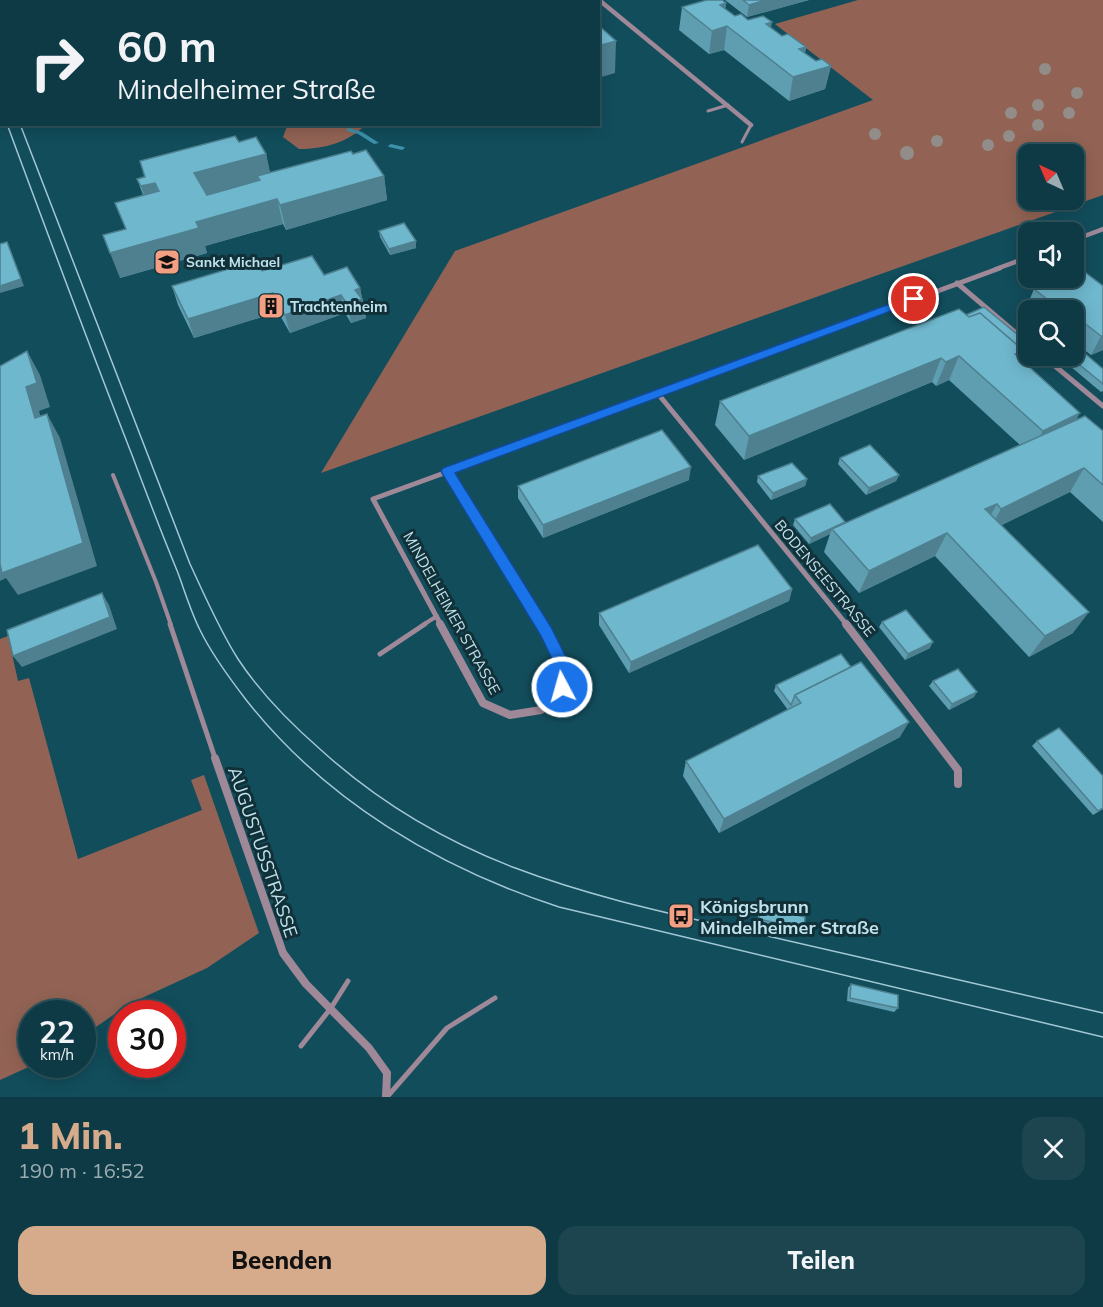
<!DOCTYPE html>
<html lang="de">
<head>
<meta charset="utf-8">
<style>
	body { margin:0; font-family:Mulish,sans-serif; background:#1c4550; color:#f1f3f6; height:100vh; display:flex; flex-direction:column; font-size:22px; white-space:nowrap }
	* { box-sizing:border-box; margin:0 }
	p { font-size:20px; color:#9badb3 }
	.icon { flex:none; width:33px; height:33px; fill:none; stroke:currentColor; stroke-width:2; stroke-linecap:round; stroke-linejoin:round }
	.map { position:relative; height:1097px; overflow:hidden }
	.panel { display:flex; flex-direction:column; background:#0e3a45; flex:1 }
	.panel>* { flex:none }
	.top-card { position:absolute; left:0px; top:0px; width:600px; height:126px; box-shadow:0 3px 15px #0003,0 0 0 2px #2e545e; background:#0e3a45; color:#f1f3f6; overflow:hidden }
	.needle { width:39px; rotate:316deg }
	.buttons { position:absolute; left:1018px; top:144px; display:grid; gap:12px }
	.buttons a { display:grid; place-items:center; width:66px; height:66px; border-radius:12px; background:#0e3a45; box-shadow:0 3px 15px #0003,0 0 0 2px #2e545e; font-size:30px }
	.speed { position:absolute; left:18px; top:1000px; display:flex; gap:12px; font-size:30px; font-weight:700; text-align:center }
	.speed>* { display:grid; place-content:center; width:78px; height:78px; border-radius:50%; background:#0e3a45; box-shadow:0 3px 15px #0003,0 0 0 2px #2e545e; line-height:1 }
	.speed small { font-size:15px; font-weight:400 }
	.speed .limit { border:9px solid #d22; background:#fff; color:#111 }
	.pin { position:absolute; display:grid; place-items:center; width:51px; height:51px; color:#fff; margin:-26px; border:3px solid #fff; border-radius:50%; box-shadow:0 2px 6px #0007 }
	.me { position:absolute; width:66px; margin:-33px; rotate:354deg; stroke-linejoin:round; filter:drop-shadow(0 0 4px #0008) }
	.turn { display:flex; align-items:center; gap:21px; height:126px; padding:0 18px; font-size:27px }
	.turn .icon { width:78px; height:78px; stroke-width:2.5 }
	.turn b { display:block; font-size:42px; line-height:51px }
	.round { display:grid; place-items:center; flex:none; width:63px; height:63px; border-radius:18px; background:#1c4550 }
	.overview { display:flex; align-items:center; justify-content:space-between; height:102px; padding:0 18px }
	h1 { font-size:36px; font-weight:800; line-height:45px; color:#d6ab8b }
	.button { display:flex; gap:12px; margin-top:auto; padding:12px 18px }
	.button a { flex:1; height:69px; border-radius:18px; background:#d6ab8b; color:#111; font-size:24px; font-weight:800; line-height:69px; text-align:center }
	.button a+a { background:#1c4550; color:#f1f3f6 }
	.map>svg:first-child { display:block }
	.green { fill:#926354; fill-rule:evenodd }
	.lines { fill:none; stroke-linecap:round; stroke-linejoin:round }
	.stream { fill:#3d92a9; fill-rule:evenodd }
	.lane-far2 { stroke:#9f8897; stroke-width:3 }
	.lane-far1 { stroke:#9f8897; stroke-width:4 }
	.lane { stroke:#9f8897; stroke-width:5 }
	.street-far2 { stroke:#9f8897; stroke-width:4.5 }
	.street-far1 { stroke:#9f8897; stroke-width:5 }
	.street { stroke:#9f8897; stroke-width:8 }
	.tram { stroke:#a2c8d4; stroke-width:1.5 }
	.tree { fill:#928d89 }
	.wall { fill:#5f9db0 }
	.shaded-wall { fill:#4e8090 }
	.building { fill:#6fb7cd; stroke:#4e8090; stroke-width:1.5 }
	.route { fill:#1a73e8; stroke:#114b97; stroke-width:1.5 }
	.labels { text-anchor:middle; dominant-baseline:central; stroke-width:6; stroke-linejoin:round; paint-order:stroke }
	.far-poi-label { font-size:14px; font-weight:bold; fill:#c0e2ed; stroke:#113038; text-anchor:start }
	.poi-label { font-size:15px; font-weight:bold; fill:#c0e2ed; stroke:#113038; text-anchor:start }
	.street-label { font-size:15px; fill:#c0e2ed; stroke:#113038 }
	.near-street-label { font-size:18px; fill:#c0e2ed; stroke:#113038 }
	.near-poi-label { font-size:18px; font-weight:bold; fill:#c0e2ed; stroke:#113038; text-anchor:start }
</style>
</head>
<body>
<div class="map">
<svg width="1103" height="1097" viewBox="0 0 1103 1097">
	<rect width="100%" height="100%" fill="#124d5c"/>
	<g class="green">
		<path d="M858 0H1103V195L321 473 455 251 873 100 775 24ZM1029 154H1074V200H1029Z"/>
		<path d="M288 124H365V125C348 143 323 149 299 149L283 137Z"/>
		<polygon points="8,636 18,681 29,678 78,859 202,810 191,780 204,775 259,933 207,968 129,1004 83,1036 82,1014 32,1014 32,1065 33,1065 0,1080 0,639"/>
	</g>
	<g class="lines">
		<g class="stream">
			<polygon points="349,128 362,132 379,143 374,144 358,134 347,131 347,129"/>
			<polygon points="391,144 404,147 405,148 402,150 389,147 388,146"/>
		</g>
		<g class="lane-far2">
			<polyline points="708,111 728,105"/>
			<polyline points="742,142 751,125"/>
		</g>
		<g class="lane-far1">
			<polyline points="113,475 156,582 171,625"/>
			<polyline points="423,625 437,616"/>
		</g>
		<g class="lane">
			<polyline points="170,624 215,758"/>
			<polyline points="380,654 425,624"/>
			<polyline points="301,1046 331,1008 348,981"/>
			<polyline points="387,1097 447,1028 495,998"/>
		</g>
		<g class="street-far2">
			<polyline points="599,0 751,125"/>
			<polyline points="1074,240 1103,229"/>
			<polyline points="996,269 1029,257"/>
		</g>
		<g class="street-far1">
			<polyline points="957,283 1029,344"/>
			<polyline points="1043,356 1103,406"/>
			<polyline points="659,395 847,625"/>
			<polyline points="447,472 542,625"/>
			<polyline points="447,472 1000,268"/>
			<polyline points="441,625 373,499 447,472"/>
		</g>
		<g class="street">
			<polyline points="440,624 483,703 510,715 541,710 562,687 562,663 541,624"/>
			<polyline points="846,624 958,770 958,784"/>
			<polyline points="215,758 283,953 306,984 369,1048 387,1073 386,1097"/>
		</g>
		<g class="tram">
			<polyline points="0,73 2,77"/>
			<polyline points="0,105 2,109"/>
			<path d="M7 124C48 235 89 345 132 455 147 495 162 534 178 573 185 592 191 612 200 630 212 655 230 679 247 701 326 801 439 868 559 907L1103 1037"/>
			<path d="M20 124 190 564C205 596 219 629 238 659 261 694 290 723 321 750 452 869 593 896 759 934 874 960 988 987 1103 1013"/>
		</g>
	</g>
	<g class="tree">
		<circle cx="1045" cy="69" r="6"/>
		<circle cx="1077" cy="93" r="6"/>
		<circle cx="1038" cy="105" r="6"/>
		<circle cx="1011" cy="113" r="6"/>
		<circle cx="1069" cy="113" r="6"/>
		<circle cx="1038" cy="125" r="6"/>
		<circle cx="875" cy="134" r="6"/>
		<circle cx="1009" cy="136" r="6"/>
		<circle cx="937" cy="141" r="6"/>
		<circle cx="988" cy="145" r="6"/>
		<circle cx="907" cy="153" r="7"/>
	</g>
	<g class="wall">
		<polygon points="477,0 570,0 572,2 478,2"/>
		<polygon points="725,0 809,0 747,17"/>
		<polygon points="726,3 725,9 735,16 771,28 782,36 806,47 805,53 816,61 831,66 825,89 789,101 724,50 709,54 679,30 682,7"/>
		<polygon points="239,142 266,154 270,173 353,154 384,176 387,200 286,230 283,224 205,246 207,253 120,278 126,229 115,203 143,195 137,179"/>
		<polygon points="379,231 416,248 390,255 380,237"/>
		<polygon points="262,271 324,275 360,288 366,318 351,323 345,313 290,333 278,312 194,338 178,305 172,286"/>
		<polygon points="1103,286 1103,350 1091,355 1074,342 1074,310 1029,311 1026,308 1034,289"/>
		<polygon points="966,315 1030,356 1020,360 1076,420 1103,431 1103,522 1070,492 1001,525 1073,633 1029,657 935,556 859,593 824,552 830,534 809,544 793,525 795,519 845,524 1020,445 949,380 936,386 932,382 744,460 715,425 720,401"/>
		<polygon points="1058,356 1074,356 1103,369 1103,391 1101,392"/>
		<polygon points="840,458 899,475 896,481 866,495 838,464"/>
		<polygon points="758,476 807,479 805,486 771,500 757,482"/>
		<polygon points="689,480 543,538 518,498 518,486"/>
		<polygon points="792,589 789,601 629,673 599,625 599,613"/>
		<polygon points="882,622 930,648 905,660 879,627"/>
		<polygon points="933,681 974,697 949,710 929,686"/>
		<polygon points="776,685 900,737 719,833 683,776 686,761 788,710 774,691"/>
		<polygon points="1037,741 1103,809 1093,815 1032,746"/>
		<polygon points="761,907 804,929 802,933 757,923 759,911"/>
		<polygon points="851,984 898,1008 894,1012 847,1001 848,988"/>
	</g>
	<g class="shaded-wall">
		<polygon points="26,0 46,0 47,2 26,2"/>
		<polygon points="299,0 332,0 325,2 299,2"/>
		<rect x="495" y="0" width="8" height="2"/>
		<polygon points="766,0 809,0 747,17 749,5"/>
		<polygon points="726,3 723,27 720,5"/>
		<polygon points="772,22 768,46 766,24"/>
		<polygon points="727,26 724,50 709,54 712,31"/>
		<polygon points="616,41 615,73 598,78 598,46"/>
		<polygon points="806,47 801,71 799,49"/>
		<polygon points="831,66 825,89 789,101 793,77"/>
		<polygon points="266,154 271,178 257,176 259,182 201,198 194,173"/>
		<polygon points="384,176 387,200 286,230 280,205"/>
		<polygon points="155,183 164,208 149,210 141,186"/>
		<polygon points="277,199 283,224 205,246 207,253 120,278 110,253 196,222"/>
		<polygon points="416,241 416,248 390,255 389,249"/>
		<polygon points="7,242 24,286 0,293 0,286"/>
		<polygon points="360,288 366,318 351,323 347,304 355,290"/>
		<polygon points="273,293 278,312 194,338 188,319"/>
		<polygon points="341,295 345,313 290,333 285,315"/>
		<polygon points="1061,304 1058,310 1054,310 1056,306"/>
		<polygon points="1101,336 1103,336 1103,350 1091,355"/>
		<polygon points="27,351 40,375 50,407 39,411 48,442 35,418 26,387"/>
		<polygon points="1024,351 1029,351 1030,356 1020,360 1015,354"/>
		<polygon points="959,356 949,380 936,386 946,362"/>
		<polygon points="941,358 932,382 744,460 749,436"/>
		<polygon points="1080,413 1067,437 1030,454 1043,431"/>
		<polygon points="47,414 60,438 97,566 18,595 6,578 0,581 0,557"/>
		<polygon points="691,467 689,480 543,538 543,525"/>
		<polygon points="1084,468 1070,492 988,532 1001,509"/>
		<polygon points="899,475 896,481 866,495 869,488"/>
		<polygon points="807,479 805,486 771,500 773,493"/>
		<polygon points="997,504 984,527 985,509"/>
		<polygon points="845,522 843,529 832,529 830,534 809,544 811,538"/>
		<polygon points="947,533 935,556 859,593 869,571"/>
		<polygon points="792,589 789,601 629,673 631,662"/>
		<polygon points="102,593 109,605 117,629 22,667 13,656"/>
		<polygon points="1089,612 1073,633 1029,657 1045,636"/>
		<polygon points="933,642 930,648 905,660 908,654"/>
		<polygon points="977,692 974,697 949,710 952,704"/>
		<polygon points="909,722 900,737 719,833 724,819"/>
	</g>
	<g class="building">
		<polygon points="49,0 94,0 95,2 50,2"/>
		<polygon points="518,0 570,0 572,2 520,2"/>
		<polygon points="707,0 722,0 726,3 720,5 735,16 741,14 748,20 763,16 772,22 766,24 782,36 788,34 806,47 799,49 816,61 822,59 831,66 793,77 727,26 712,31 682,7"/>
		<polygon points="743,0 766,0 749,5"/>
		<polygon points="598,25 616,41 598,46"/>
		<polygon points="235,136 239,142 256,137 266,154 194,173 207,195 260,180 257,176 351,151 353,154 366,150 384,176 280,205 277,199 196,222 199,228 110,253 103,235 126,229 115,203 159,191 155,183 141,186 137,179 145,177 140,161"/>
		<polygon points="404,223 416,241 389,249 379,231"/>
		<polygon points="7,242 21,279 0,286 0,244"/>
		<polygon points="312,256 324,275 347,267 360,288 355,290 362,299 347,304 341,295 285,315 273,293 188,319 172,286 255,261 262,271"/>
		<polygon points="1082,270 1103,286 1103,336 1101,336 1074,315 1074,310 1069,310 1061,304 1056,306 1034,289 1064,278 1074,278 1074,274"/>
		<polygon points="984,307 1029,344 1029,351 1023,353 1024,351 980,313 969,317 966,315"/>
		<polygon points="959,309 969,317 980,313 1024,351 1015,354 1080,413 1043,431 959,356 946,362 941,358 749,436 720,401"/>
		<polygon points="1074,344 1103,369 1103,384 1069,356 1074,356"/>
		<polygon points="27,351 37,383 26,387 35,418 47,414 83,543 2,573 0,564 0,366"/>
		<polygon points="1085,416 1103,431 1103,485 1084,468 1001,509 997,504 985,509 1089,612 1045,636 947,533 869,571 832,529"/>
		<polygon points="662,430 691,467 543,525 518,486"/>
		<polygon points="870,445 899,475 869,488 840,458"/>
		<polygon points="792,463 807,479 773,493 758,476"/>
		<polygon points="830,504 845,522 811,538 795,519"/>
		<polygon points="758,545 792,589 631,662 599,613"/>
		<polygon points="102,593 110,617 13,656 7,630"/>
		<polygon points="906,610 933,642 908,654 882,622"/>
		<polygon points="841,654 851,667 795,695 791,705 776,685"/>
		<polygon points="861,662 909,722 724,819 686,761 801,703 795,695"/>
		<polygon points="958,669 977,692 952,704 933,681"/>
		<polygon points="1059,728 1103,776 1103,808 1098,811 1037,741"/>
		<polygon points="761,907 805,917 804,929 759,919"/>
		<polygon points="851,984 898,995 898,1008 850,998"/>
	</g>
	<polygon class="route" points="914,295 918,296 918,301 455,473 551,627 569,663 569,687 567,692 562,694 557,692 554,687 554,663 541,636 443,475 441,471 443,468"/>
	<defs>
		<g id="school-square" transform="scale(1.35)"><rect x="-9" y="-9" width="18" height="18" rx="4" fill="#f39f84" stroke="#113038"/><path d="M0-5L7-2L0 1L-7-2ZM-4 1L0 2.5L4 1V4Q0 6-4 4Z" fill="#111"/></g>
		<g id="building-square" transform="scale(1.35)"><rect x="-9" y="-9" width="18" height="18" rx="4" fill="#f39f84" stroke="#113038"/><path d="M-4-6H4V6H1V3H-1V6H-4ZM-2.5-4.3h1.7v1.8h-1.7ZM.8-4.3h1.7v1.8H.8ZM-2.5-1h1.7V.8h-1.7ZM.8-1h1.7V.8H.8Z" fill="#111"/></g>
		<g id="bus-square" transform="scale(1.35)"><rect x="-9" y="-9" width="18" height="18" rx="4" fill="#f39f84" stroke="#113038"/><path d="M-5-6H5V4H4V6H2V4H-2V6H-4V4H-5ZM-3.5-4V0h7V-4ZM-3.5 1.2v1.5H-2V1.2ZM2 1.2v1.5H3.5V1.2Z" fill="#111"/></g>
	</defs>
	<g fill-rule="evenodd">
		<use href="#school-square" x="167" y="262"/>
		<use href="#building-square" x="271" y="306"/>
		<use href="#bus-square" x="681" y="916"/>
	</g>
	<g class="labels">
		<g class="far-poi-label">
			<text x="186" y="262">Sankt Michael</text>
		</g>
		<g class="poi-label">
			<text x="290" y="306">Trachtenheim</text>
		</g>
		<g class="street-label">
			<text transform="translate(825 578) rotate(50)">BODENSEESTRASSE</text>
			<text transform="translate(452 613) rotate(61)">MINDELHEIMER STRASSE</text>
		</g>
		<g class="near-street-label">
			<text transform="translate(263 852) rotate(71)">AUGUSTUSSTRASSE</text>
		</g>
		<g class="near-poi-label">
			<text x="700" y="906">Königsbrunn<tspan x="700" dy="21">Mindelheimer Straße</tspan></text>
		</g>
	</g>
</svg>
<div class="buttons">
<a><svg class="needle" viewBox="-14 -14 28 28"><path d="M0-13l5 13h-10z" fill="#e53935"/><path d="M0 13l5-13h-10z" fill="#9badb3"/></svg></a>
<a><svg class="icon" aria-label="sound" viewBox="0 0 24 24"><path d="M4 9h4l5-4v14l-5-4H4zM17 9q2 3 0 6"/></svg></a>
<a><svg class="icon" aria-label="search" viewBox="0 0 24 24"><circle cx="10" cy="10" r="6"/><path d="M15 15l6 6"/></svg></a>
</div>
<div class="speed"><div>22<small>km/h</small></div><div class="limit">30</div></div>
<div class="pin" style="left:914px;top:299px;background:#d93025"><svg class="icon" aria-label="arrive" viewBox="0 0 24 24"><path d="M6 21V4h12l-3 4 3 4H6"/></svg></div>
<svg class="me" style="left:562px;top:687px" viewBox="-20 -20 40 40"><circle r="17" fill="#1a73e8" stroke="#fff" stroke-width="3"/><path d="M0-11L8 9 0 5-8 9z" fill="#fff"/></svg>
<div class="top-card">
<div class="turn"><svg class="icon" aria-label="right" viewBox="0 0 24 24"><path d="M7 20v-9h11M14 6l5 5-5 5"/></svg><div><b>60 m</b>Mindelheimer Straße</div></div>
</div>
</div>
<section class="panel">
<div class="overview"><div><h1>1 Min.</h1><p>190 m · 16:52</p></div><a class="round"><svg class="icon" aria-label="close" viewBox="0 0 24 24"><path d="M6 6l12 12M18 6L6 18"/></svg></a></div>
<div class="button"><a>Beenden</a><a>Teilen</a></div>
</section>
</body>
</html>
